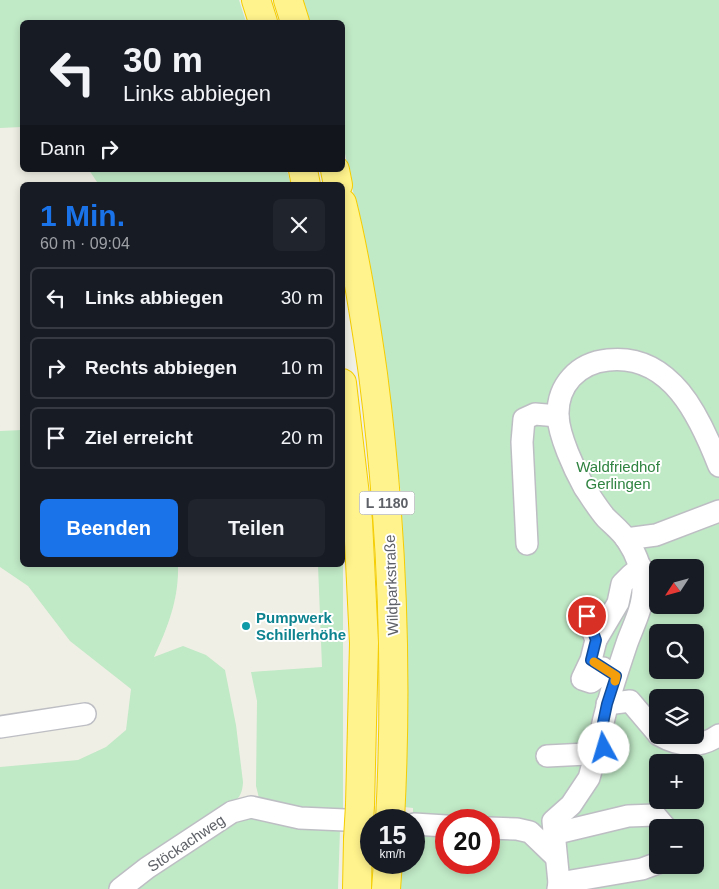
<!DOCTYPE html>
<html lang="de">
<head>
<meta charset="utf-8">
<style>
	body { margin:0; font-family:Arial,sans-serif; background:#20242c; color:#f1f3f6; height:100vh; display:flex; flex-direction:column; font-size:19px; white-space:nowrap }
	* { box-sizing:border-box; margin:0 }
	p { font-size:16px; color:#9ea1a6 }
	.icon { flex:none; width:28px; height:28px; fill:none; stroke:currentColor; stroke-width:2; stroke-linecap:round; stroke-linejoin:round }
	.map { position:relative; flex:1; overflow:hidden }
	.drawer { position:absolute; left:20px; top:182px; width:325px; height:385px; display:flex; flex-direction:column; background:#171b24; border-radius:8px; box-shadow:0 2px 8px #0003 }
	.drawer>* { flex:none }
	.hud { position:absolute; left:20px; top:20px; width:325px; height:152px; border-radius:8px; box-shadow:0 2px 8px #0003; background:#171b24; color:#f1f3f6; overflow:hidden }
	.needle { width:32px; rotate:234deg }
	.controls { position:absolute; left:649px; top:559px; display:grid; gap:10px }
	.controls a { display:grid; place-items:center; width:55px; height:55px; border-radius:8px; background:#171b24; box-shadow:0 2px 8px #0003; font-size:25px }
	.speed { position:absolute; left:360px; top:809px; display:flex; gap:10px; font-size:25px; font-weight:700; text-align:center }
	.speed>* { display:grid; place-content:center; width:65px; height:65px; border-radius:50%; background:#171b24; box-shadow:0 2px 8px #0003; line-height:1 }
	.speed small { font-size:12px; font-weight:400 }
	.speed .limit { border:8px solid #d22; background:#fff; color:#111 }
	.pin { position:absolute; display:grid; place-items:center; width:42px; height:42px; color:#fff; margin:-21px; border:2px solid #fff; border-radius:50%; box-shadow:0 1px 5px #0007 }
	.me { position:absolute; width:55px; margin:-28px; rotate:354deg; stroke-linejoin:round; filter:drop-shadow(0 0 4px #0008) }
	.turn { display:flex; align-items:center; gap:18px; height:105px; padding:0 20px; font-size:22px }
	.turn .icon { width:65px; height:65px; stroke-width:2.5 }
	.turn b { display:block; font-size:35px; line-height:42px }
	.then { display:flex; align-items:center; height:48px; padding:0 20px; background:#0003; gap:10px; font-size:19px }
	.round { display:grid; place-items:center; flex:none; width:52px; height:52px; border-radius:8px; background:#20242c }
	.headline { display:flex; align-items:center; justify-content:space-between; height:85px; padding:0 20px }
	h1 { font-size:30px; font-weight:700; line-height:38px; color:#1a73e8 }
	.cta { display:flex; gap:10px; margin-top:auto; padding:10px 20px }
	.cta a { flex:1; height:58px; border-radius:8px; background:#1a73e8; color:#fff; font-size:20px; font-weight:700; line-height:58px; text-align:center }
	.cta a+a { background:#20242c; color:#f1f3f6 }
	ul { padding:0; list-style:none }
	li { display:flex; align-items:center; gap:15px; height:62px; margin:0 10px 8px; padding:0 10px; border:2px solid #363941; border-radius:8px }
	li div { flex:1 }
	li b { display:block; font-size:19px }
	li em { font-style:normal }
	.map>svg:first-child { display:block }
	.green { fill:#c0e9c6; fill-rule:evenodd }
	.lines { fill:none; stroke-linecap:round; stroke-linejoin:round }
	.minor-casing { stroke:#bdbec4; stroke-width:24 }
	.highway-casing { stroke:#f5cd00; stroke-width:30 }
	.minor { stroke:#fff; stroke-width:21 }
	.highway { stroke:#fff38d; stroke-width:28 }
	.highway-bridge-casing { stroke:#f5cd00; stroke-width:30; stroke-linecap:butt }
	.highway-bridge { stroke:#fff38d; stroke-width:28 }
	.route-casing { stroke:#114b97; stroke-width:12 }
	.route { stroke:#1a73e8; stroke-width:9 }
	.slow { stroke:#f59e0b; stroke-width:9 }
	.culture-dot { fill:#0f9aa8; stroke:#fff; stroke-width:2 }
	.labels { text-anchor:middle; dominant-baseline:central; stroke-width:4; stroke-linejoin:round; paint-order:stroke }
	.shield { fill:#fff; stroke:#8e9094; stroke-width:1 }
	.shield-label { font-size:14px; font-weight:bold; fill:#5d6066 }
	.park-label { font-size:15px; fill:#2f8340; stroke:#fff }
	.street-label { font-size:15px; fill:#5d6066; stroke:#fff }
	.culture-label { font-size:15px; font-weight:bold; fill:#0d838f; stroke:#fff; text-anchor:start }
</style>
</head>
<body>
<div class="map">
<svg width="719" height="889" viewBox="0 0 719 889">
	<rect width="100%" height="100%" fill="#f0efe5"/>
	<g class="green">
		<polygon points="0,0 239,0 246,22 22,22 22,127 0,128"/>
		<path d="M302 0H719V889H399L401 863 414 862 413 808 404 807 402 581 405 580 401 495 386 371 370 271 343 144 342 22H309ZM658 568H695V605H658ZM658 632H695V670H658ZM658 698H695V735H658ZM658 762H695V800H658ZM446 820H489V862H446ZM658 828H695V865H658Z"/>
		<polygon points="89,170 287,170 291,185 99,185"/>
		<path d="M22 430V565H178C179 599 168 627 154 657L183 646 206 655 225 670 236 725 243 782C242 802 232 803 216 810L109 889H0V767L78 760 106 747 126 730 131 689 70 641 28 586 0 567V431Z"/>
		<polygon points="343,526 343,813 269,804 265,799 259,798 256,786 257,701 251,672 322,667 318,565 342,565"/>
		<polygon points="236,817 267,817 340,829 338,889 136,889 201,839"/>
	</g>
	<g class="lines">
		<g class="minor-casing">
			<g id="minor">
				<polyline points="626,539 656,535 719,511"/>
				<polyline points="527,544 522,442 524,419 535,414 558,416"/>
				<polyline points="587,616 596,640 591,660 582,679 591,682 599,676 603,668"/>
				<polyline points="596,640 618,603 622,584 631,575 641,567"/>
				<polyline points="607,704 630,701 658,734"/>
				<polyline points="0,727 85,714"/>
				<path d="M659 735C680 747 699 749 719 735"/>
				<path d="M599 742C605 708 616 676 627 643 633 626 643 608 643 589 643 571 637 555 627 540 621 531 613 525 606 518 598 509 591 497 584 487 574 469 559 436 558 416 557 385 578 363 608 360 671 353 700 417 719 466"/>
				<polyline points="547,756 587,754"/>
				<polyline points="414,824 446,826"/>
				<polyline points="489,828 517,829 530,832 556,857"/>
				<polyline points="553,834 628,816 655,815 666,828"/>
				<polyline points="559,883 642,869 658,863"/>
				<polyline points="120,889 147,868 232,812 251,807 300,818 345,820"/>
				<polyline points="558,889 559,883 553,821 571,805 589,778 594,760"/>
			</g>
		</g>
		<g class="highway-casing">
			<g id="highway">
				<polyline points="256,0 263,22"/>
				<polyline points="288,0 295,22"/>
				<polyline points="303,170 306,185"/>
				<polyline points="335,170 338,185"/>
				<path d="M342 203C356 259 365 317 373 374 392 522 398 671 390 820"/>
				<polyline points="342,383 358,521 364,643 360,805"/>
				<polyline points="357,889 358,839"/>
				<polyline points="386,889 388,862"/>
			</g>
		</g>
		<use href="#minor" class="minor"/>
		<use href="#highway" class="highway"/>
		<g class="highway-bridge-casing">
			<polyline id="highway-bridge" points="358,839 360,805"/>
		</g>
		<use href="#highway-bridge" class="highway-bridge"/>
	</g>
	<g class="lines">
		<g class="route-casing">
			<polyline id="route" points="587,616 596,640 591,660 616,676 607,704 599,742 604,748"/>
		</g>
		<use href="#route" class="route"/>
		<polyline class="slow" points="594,662 616,676 615,681"/>
	</g>
	<circle class="culture-dot" cx="246" cy="626" r="5"/>
	<g class="labels">
		<rect class="shield" x="359.5" y="491.5" width="55" height="23" rx="4"/>
		<g class="shield-label">
			<text x="387" y="503">L 1180</text>
		</g>
		<g class="park-label">
			<text x="618" y="466">Waldfriedhof<tspan x="618" dy="17">Gerlingen</tspan></text>
		</g>
		<g class="street-label">
			<text transform="translate(391 585) rotate(-92)">Wildparkstraße</text>
			<text transform="translate(186 843) rotate(-34)">Stöckachweg</text>
		</g>
		<g class="culture-label">
			<text x="256" y="617">Pumpwerk<tspan x="256" dy="17">Schillerhöhe</tspan></text>
		</g>
	</g>
</svg>
<div class="controls">
<a><svg class="needle" viewBox="-14 -14 28 28"><path d="M0-13l5 13h-10z" fill="#e53935"/><path d="M0 13l5-13h-10z" fill="#9ea1a6"/></svg></a>
<a><svg class="icon" aria-label="search" viewBox="0 0 24 24"><circle cx="10" cy="10" r="6"/><path d="M15 15l6 6"/></svg></a>
<a><svg class="icon" aria-label="layers" viewBox="0 0 24 24"><path d="M12 4l9 5-9 5-9-5zM3 14l9 5 9-5"/></svg></a>
<a>+</a>
<a>−</a>
</div>
<div class="speed"><div>15<small>km/h</small></div><div class="limit">20</div></div>
<div class="pin" style="left:587px;top:616px;background:#d93025"><svg class="icon" aria-label="arrive" viewBox="0 0 24 24"><path d="M6 21V4h12l-3 4 3 4H6"/></svg></div>
<svg class="me" style="left:604px;top:748px" viewBox="-20 -20 40 40"><circle r="19" fill="#fff"/><path d="M0-13L10 11 0 6-10 11z" fill="#1a73e8"/></svg>
<div class="hud">
<div class="turn"><svg class="icon" aria-label="left" viewBox="0 0 24 24"><path d="M17 20v-9H6M10 6l-5 5 5 5"/></svg><div><b>30 m</b>Links abbiegen</div></div>
<div class="then">Dann<svg class="icon" aria-label="right" viewBox="0 0 24 24"><path d="M7 20v-9h11M14 6l5 5-5 5"/></svg></div>
</div>
<section class="drawer">
<div class="headline"><div><h1>1 Min.</h1><p>60 m · 09:04</p></div><a class="round"><svg class="icon" aria-label="close" viewBox="0 0 24 24"><path d="M6 6l12 12M18 6L6 18"/></svg></a></div>
<ul>
<li><svg class="icon" aria-label="left" viewBox="0 0 24 24"><path d="M17 20v-9H6M10 6l-5 5 5 5"/></svg><div><b>Links abbiegen</b></div><em>30 m</em></li>
<li><svg class="icon" aria-label="right" viewBox="0 0 24 24"><path d="M7 20v-9h11M14 6l5 5-5 5"/></svg><div><b>Rechts abbiegen</b></div><em>10 m</em></li>
<li><svg class="icon" aria-label="arrive" viewBox="0 0 24 24"><path d="M6 21V4h12l-3 4 3 4H6"/></svg><div><b>Ziel erreicht</b></div><em>20 m</em></li>
</ul>
<div class="cta"><a>Beenden</a><a>Teilen</a></div>
</section>
</div>
</body>
</html>
